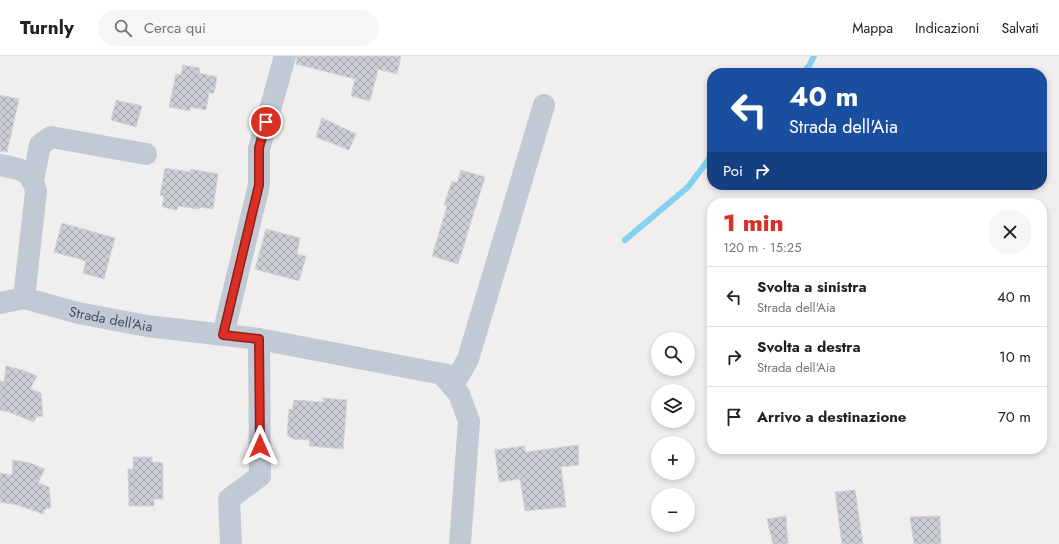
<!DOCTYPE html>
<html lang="it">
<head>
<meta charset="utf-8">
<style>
	body { margin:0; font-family:Jost,sans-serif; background:#f6f6f6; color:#202124; height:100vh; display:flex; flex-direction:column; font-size:15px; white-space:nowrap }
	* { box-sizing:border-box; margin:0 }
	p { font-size:13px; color:#757577 }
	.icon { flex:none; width:22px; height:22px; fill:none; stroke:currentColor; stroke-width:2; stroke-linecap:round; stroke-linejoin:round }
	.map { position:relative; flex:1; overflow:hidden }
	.drawer { position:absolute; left:707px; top:142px; width:340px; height:256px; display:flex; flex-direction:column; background:#fff; border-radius:16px; box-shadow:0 2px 6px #0003 }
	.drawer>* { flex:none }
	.banner { position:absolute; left:707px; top:12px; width:340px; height:122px; border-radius:16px; box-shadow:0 2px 6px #0003; background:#1a4fa0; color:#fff; overflow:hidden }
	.tools { position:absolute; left:651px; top:276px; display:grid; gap:8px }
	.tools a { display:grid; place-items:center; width:44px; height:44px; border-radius:50%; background:#fff; box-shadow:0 2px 6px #0003; font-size:20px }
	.pin { position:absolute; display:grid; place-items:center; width:34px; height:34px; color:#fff; margin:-17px; border:2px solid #fff; border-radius:50%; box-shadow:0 1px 4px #0007 }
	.me { position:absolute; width:44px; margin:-22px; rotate:0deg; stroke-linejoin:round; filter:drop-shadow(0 0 3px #0008) }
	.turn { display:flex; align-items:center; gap:14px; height:84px; padding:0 16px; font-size:18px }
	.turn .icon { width:52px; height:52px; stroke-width:2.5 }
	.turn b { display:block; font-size:28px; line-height:34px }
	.then { display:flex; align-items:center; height:38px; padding:0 16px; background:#0003; gap:8px; font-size:15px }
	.round { display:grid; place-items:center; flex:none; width:42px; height:42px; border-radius:16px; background:#f6f6f6 }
	.summary { display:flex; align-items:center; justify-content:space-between; height:68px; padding:0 16px }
	h1 { font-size:24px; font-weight:800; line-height:30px; color:#d93025 }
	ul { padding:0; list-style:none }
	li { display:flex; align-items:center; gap:12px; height:60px; padding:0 16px; border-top:1px solid #e0e0e0 }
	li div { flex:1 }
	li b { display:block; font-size:15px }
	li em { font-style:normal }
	header { display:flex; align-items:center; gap:24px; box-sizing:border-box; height:56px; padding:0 20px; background:#fff; border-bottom:1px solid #e0e0e0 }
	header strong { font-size:19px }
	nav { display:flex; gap:22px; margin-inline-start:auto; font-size:14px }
	.search { width:280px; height:36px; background:#f6f6f6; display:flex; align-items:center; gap:10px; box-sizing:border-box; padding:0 14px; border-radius:16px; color:#757577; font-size:15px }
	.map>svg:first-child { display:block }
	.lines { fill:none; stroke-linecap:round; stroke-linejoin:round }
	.stream { stroke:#84d0f1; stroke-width:6 }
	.building { fill:url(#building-cross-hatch); stroke:#d2d4da }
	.minor { stroke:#c1c9d5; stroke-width:22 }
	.route-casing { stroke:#8d1f18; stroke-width:10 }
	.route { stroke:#d93025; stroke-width:7 }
	.labels { text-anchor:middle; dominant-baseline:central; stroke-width:3; stroke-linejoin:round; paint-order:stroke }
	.street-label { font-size:14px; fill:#45505d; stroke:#fff }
</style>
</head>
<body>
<header>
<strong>Turnly</strong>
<div class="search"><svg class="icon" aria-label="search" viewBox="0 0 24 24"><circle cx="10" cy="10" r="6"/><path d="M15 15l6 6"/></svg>Cerca qui</div>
<nav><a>Mappa</a><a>Indicazioni</a><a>Salvati</a></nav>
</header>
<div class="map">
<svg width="1059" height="488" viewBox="0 0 1059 488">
	<defs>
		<pattern id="building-cross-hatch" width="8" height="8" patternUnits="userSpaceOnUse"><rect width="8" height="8" fill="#cacdd4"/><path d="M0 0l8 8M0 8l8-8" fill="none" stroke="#a6a9af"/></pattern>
	</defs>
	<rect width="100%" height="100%" fill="#f1eeee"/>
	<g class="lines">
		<g class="stream">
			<polyline points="802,17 809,10 814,0"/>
			<polyline points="625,184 688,131 712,99"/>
		</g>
	</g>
	<g class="building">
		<polygon points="297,0 401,0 397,18 378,13 370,45 351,40 355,23 296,8"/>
		<polygon points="183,9 200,12 199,17 217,21 214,37 209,37 206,54 190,51 190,55 169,51 176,18 181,19"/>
		<polygon points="0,39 19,43 7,96 0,95"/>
		<polygon points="116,44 142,50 136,71 111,64"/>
		<polygon points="322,62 356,78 349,94 316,81"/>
		<polygon points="165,112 190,116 191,113 218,118 213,153 200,151 199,153 178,150 177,154 162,151 164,140 160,139"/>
		<polygon points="461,114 485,121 458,208 432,200 447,150 444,149 452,125 457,127"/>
		<polygon points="62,167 115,182 104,223 83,217 86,205 54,196"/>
		<polygon points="266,173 300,182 297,198 306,200 299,225 255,213"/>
		<polygon points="6,310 22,314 37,320 30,333 41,337 43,360 36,361 34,366 9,356 0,354 0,325 4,326"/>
		<polygon points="323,342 347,344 343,393 309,390 310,384 294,383 287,380 289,353 292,354 294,344 323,346"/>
		<polygon points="578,389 579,409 561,411 566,451 525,455 520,423 499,426 495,394 525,390 525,396"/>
		<polygon points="133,401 152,401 152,406 163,407 163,443 154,443 154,450 129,450 128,413 133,413"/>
		<polygon points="13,404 30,407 45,413 38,427 49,431 51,452 45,453 43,458 17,449 0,446 0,417 12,419"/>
		<polygon points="855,434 863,488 842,488 835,436"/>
		<polygon points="786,460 788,488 773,488 767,463"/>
		<polygon points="940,460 941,488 914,488 910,461"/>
	</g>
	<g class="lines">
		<g class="minor">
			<path d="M0 109C21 114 30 112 36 135L24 242"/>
			<polyline points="33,124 40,89 51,81 146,98"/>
			<path id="s1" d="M0 247 24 242 78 257 147 270 259 283 458 321 468 303 544 49"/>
			<polyline points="223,279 259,129 259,93 285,0"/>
			<polyline points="442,318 459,338 469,365 460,488"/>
			<polyline points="231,488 229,443 260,420 259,283"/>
		</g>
	</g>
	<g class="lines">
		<g class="route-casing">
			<polyline id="route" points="260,390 259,283 223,279 259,129 259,92 266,66"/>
		</g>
		<use href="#route" class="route"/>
	</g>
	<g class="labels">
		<g class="street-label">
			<text stroke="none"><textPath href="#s1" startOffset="114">Strada dell'Aia</textPath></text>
		</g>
	</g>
</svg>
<div class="tools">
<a><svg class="icon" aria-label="search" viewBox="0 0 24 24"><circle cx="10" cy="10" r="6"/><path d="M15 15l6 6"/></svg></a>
<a><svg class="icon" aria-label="layers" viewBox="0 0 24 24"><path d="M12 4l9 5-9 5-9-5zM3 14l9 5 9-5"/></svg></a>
<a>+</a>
<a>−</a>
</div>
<div class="pin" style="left:266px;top:66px;background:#d93025"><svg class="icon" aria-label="arrive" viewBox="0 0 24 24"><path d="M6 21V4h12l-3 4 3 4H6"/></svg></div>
<svg class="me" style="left:260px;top:390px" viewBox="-20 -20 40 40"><path d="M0-17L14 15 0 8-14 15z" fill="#d93025" stroke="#fff" stroke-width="4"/></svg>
<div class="banner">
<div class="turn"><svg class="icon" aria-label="left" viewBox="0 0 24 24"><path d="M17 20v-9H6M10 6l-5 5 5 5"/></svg><div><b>40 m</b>Strada dell'Aia</div></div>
<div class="then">Poi<svg class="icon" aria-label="right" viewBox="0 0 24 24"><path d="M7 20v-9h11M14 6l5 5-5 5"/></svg></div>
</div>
<section class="drawer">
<div class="summary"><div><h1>1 min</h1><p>120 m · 15:25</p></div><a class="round"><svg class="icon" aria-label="close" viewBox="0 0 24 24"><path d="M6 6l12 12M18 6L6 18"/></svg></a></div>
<ul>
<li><svg class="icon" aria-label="left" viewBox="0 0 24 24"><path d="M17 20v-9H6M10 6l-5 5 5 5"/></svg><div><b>Svolta a sinistra</b><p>Strada dell'Aia</p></div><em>40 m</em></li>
<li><svg class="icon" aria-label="right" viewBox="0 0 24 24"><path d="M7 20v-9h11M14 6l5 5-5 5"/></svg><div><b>Svolta a destra</b><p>Strada dell'Aia</p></div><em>10 m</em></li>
<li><svg class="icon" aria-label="arrive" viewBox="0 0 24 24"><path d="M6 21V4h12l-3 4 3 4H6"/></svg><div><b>Arrivo a destinazione</b></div><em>70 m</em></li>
</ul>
</section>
</div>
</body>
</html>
